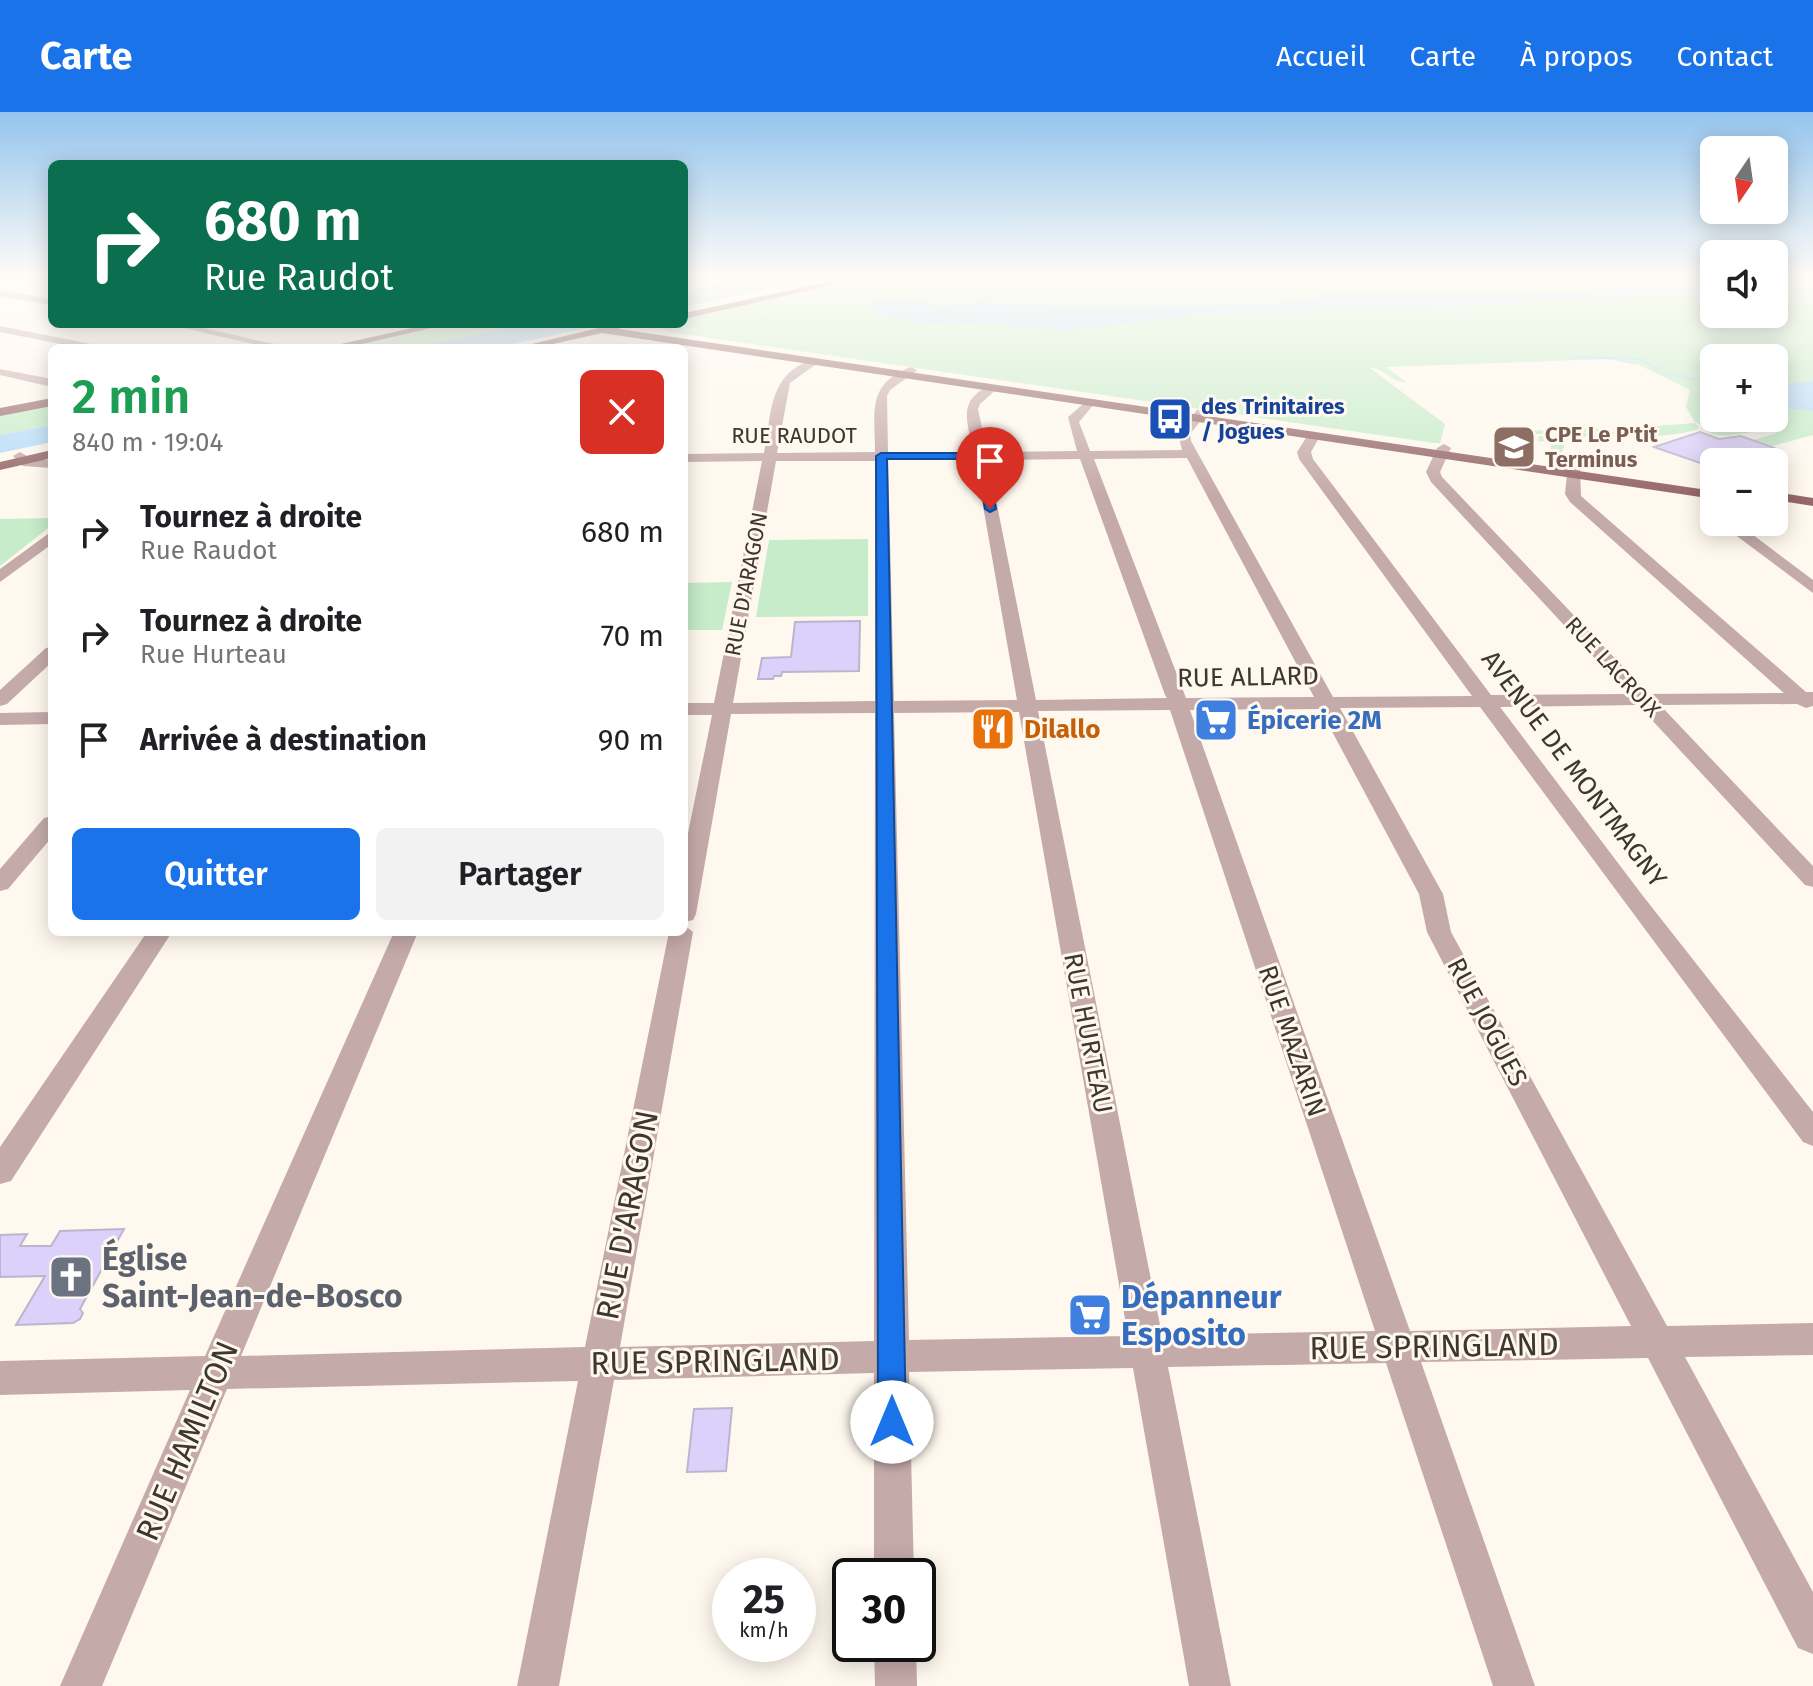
<!DOCTYPE html>
<html lang="fr">
<head>
<meta charset="utf-8">
<style>
	body { margin:0; font-family:"Fira Sans",sans-serif; background:#f2f2f2; color:#202124; height:100vh; display:flex; flex-direction:column; font-size:30px; white-space:nowrap }
	* { box-sizing:border-box; margin:0 }
	p { font-size:26px; color:#757577 }
	.icon { flex:none; width:44px; height:44px; fill:none; stroke:currentColor; stroke-width:2; stroke-linecap:round; stroke-linejoin:round }
	.map { position:relative; flex:1; overflow:hidden }
	.drawer { position:absolute; left:48px; top:232px; width:640px; height:592px; display:flex; flex-direction:column; background:#fff; border-radius:12px; box-shadow:0 4px 20px #0003 }
	.drawer>* { flex:none }
	.banner { position:absolute; left:48px; top:48px; width:640px; height:168px; border-radius:12px; box-shadow:0 4px 20px #0003; background:#0b6e4f; color:#fff; overflow:hidden }
	.needle { width:52px; rotate:193deg }
	.tools { position:absolute; left:1700px; top:24px; display:grid; gap:16px }
	.tools a { display:grid; place-items:center; width:88px; height:88px; border-radius:12px; background:#fff; box-shadow:0 4px 20px #0003; font-size:40px }
	.speed { position:absolute; left:712px; top:1446px; display:flex; gap:16px; font-size:40px; font-weight:700; text-align:center }
	.speed>* { display:grid; place-content:center; width:104px; height:104px; border-radius:50%; background:#fff; box-shadow:0 4px 20px #0003; line-height:1 }
	.speed small { font-size:20px; font-weight:400 }
	.speed .limit { border:4px solid #111; border-radius:12px; background:#fff; color:#111 }
	.pin { position:absolute; display:grid; place-items:center; width:68px; height:68px; color:#fff; margin:-82px -34px; border-radius:50% 50% 50% 0; rotate:-45deg; box-shadow:0 0 8px #0007 }
	.pin .icon { rotate:45deg }
	.me { position:absolute; width:88px; margin:-44px; rotate:0deg; stroke-linejoin:round; filter:drop-shadow(0 0 6px #0008) }
	.turn { display:flex; align-items:center; gap:28px; height:168px; padding:0 24px; font-size:36px }
	.turn .icon { width:104px; height:104px; stroke-width:2.5 }
	.turn b { display:block; font-size:56px; line-height:68px }
	.round { display:grid; place-items:center; flex:none; width:84px; height:84px; border-radius:12px; background:#f2f2f2 }
	.headline { display:flex; align-items:center; justify-content:space-between; height:136px; padding:0 24px }
	h1 { font-size:48px; font-weight:600; line-height:60px; color:#1e9e55 }
	.primary-button { display:flex; gap:16px; margin-top:auto; padding:16px 24px }
	.primary-button a { flex:1; height:92px; border-radius:12px; background:#1a73e8; color:#fff; font-size:32px; font-weight:600; line-height:92px; text-align:center }
	.primary-button a+a { background:#f2f2f2; color:#202124 }
	ul { padding:0; list-style:none }
	li { display:flex; align-items:center; gap:24px; height:104px; padding:0 24px }
	li div { flex:1 }
	li b { display:block; font-size:30px }
	li em { font-style:normal }
	header { display:flex; align-items:center; gap:48px; box-sizing:border-box; height:112px; padding:0 40px; background:#1a73e8; color:#fff }
	header strong { font-size:38px }
	nav { display:flex; gap:44px; margin-inline-start:auto; font-size:28px }
	.map>svg:first-child { display:block }
	.green { fill:#c6ecc9; fill-rule:evenodd }
	.water { fill:#b6dbf8 }
	.lines { fill:none; stroke-linecap:round; stroke-linejoin:round }
	.stream { stroke:#b6dbf8; stroke-width:2 }
	.building { fill:#dcd1fa; stroke:#bbb5ce; stroke-width:2 }
	.minor { fill:#c5aaaa; fill-rule:evenodd }
	.major { fill:#966869; fill-rule:evenodd }
	.route { fill:#1a73e8; stroke:#114b97; stroke-width:2 }
	.labels { text-anchor:middle; dominant-baseline:central; stroke-width:6; stroke-linejoin:round; paint-order:stroke }
	.far-transit-label { font-size:22px; font-weight:bold; fill:#164399; stroke:#fef8ee; text-anchor:start }
	.far-education-label { font-size:22px; font-weight:bold; fill:#785e54; stroke:#fef8ee; text-anchor:start }
	.far-street-label { font-size:22px; fill:#3d372e; stroke:#fef8ee }
	.street-label { font-size:26px; fill:#3d372e; stroke:#fef8ee }
	.shop-label { font-size:26px; font-weight:bold; fill:#366cbe; stroke:#fef8ee; text-anchor:start }
	.food-label { font-size:26px; font-weight:bold; fill:#c56008; stroke:#fef8ee; text-anchor:start }
	.near-street-label { font-size:32px; fill:#3d372e; stroke:#fef8ee }
	.near-worship-label { font-size:32px; font-weight:bold; fill:#5b616d; stroke:#fef8ee; text-anchor:start }
	.near-shop-label { font-size:32px; font-weight:bold; fill:#366cbe; stroke:#fef8ee; text-anchor:start }
</style>
</head>
<body>
<header>
<strong>Carte</strong>
<nav><a>Accueil</a><a>Carte</a><a>À propos</a><a>Contact</a></nav>
</header>
<div class="map">
<svg width="1813" height="1574" viewBox="0 0 1813 1574">
	<rect width="100%" height="100%" fill="#fef8ee"/>
	<g class="green">
		<path d="M876 164H1714V202H1774V164H1813V323L1762 337 1750 329 1777 321C1753 314 1727 331 1705 319L1711 317 1695 310 1686 295 1690 278 1635 251 1637 253 1608 247 1386 255 1406 270C1391 271 1384 255 1370 256L1445 312 1440 331H1434L669 220 660 216 664 212H684V207ZM1714 246H1774V306H1714Z"/>
		<polygon points="456,212 526,212 412,236 342,236"/>
		<polygon points="52,293 52,313 0,323 0,303"/>
		<path d="M1695 311 1699 315 1696 318C1675 323 1640 329 1617 317Z"/>
		<polygon points="1598,317 1630,324 1606,321 1566,328 1560,346 1549,347 1552,330 1538,329 1539,324 1552,324 1552,330 1554,323 1603,320 1512,323 1509,319"/>
		<polygon points="52,406 52,413 0,454 0,407"/>
		<polygon points="868,427 868,504 756,505 769,428"/>
		<polygon points="732,470 722,518 684,518 684,471"/>
	</g>
	<g class="water">
		<polygon points="751,164 826,164 684,195 684,179"/>
		<path d="M1621 164C1641 164 1643 168 1660 172 1677 176 1696 175 1714 175V185L1567 187 1409 196 1215 201 1069 218 1010 214 1002 210C973 213 888 217 872 194L879 188 899 185 938 194 982 191 1072 194 1262 193 1303 189 1343 178 1550 182 1633 173Z"/>
		<polygon points="526,212 606,212 493,236 412,236"/>
		<polygon points="1813,269 1813,299 1774,296 1774,276 1778,272"/>
		<polygon points="52,313 52,330 0,341 0,323"/>
	</g>
	<g class="lines">
		<g class="stream">
			<polyline points="1572,245 1639,247 1658,256"/>
			<polyline points="1668,261 1691,267 1714,265"/>
		</g>
	</g>
	<g class="building">
		<polygon points="1700,320 1719,327 1741,324 1777,337 1703,352 1654,335"/>
		<polygon points="860,509 859,559 782,560 781,564 774,564 773,567 758,567 762,546 791,545 795,510"/>
		<polygon points="976,607 1008,607 1011,628 978,628"/>
		<polygon points="124,1117 80,1197 83,1201 80,1207 73,1211 16,1213 45,1164 0,1165 0,1123 27,1122 20,1134 51,1134 60,1119"/>
		<polygon points="732,1296 726,1359 687,1360 694,1297"/>
	</g>
	<g class="lines">
		<g class="minor">
			<polygon points="0,178 52,187 52,193 0,184"/>
			<polygon points="166,212 186,212 291,236 270,236"/>
			<polygon points="0,214 96,233 101,236 80,236 0,220"/>
			<polygon points="681,228 686,231 685,233 666,236"/>
			<path d="M811 248 815 249V253L790 271 777 341 875 340C875 300 866 272 911 255L917 258 915 260 890 278 887 284 888 340H973C968 310 956 288 991 273L997 277 980 292 978 297 987 340 1077 339 1068 305 1089 287 1095 291 1079 310 1090 339 1182 338 1178 322 1197 298H1205L1207 301 1190 322 1191 329 1333 585 1472 584 1299 347 1297 340 1309 321 1314 320 1320 324 1311 340 1313 347 1491 583 1628 582 1431 370 1426 360 1437 336 1444 332 1451 336 1440 360 1442 365 1649 582 1784 581 1570 390 1565 382 1568 352 1580 355 1581 384 1806 580H1813V594L1806 596 1797 592 1660 593 1813 754V775L1805 773 1638 593 1500 595 1643 784 1813 1000V1034L1803 1030 1480 595 1340 596 1443 782 1451 820 1667 1214 1813 1211V1243L1685 1245 1813 1480V1542L1798 1536 1648 1246 1421 1250 1535 1574H1493L1386 1251 1168 1255 1231 1574H1189L1133 1256 909 1260 914 1464H874V1261L614 1268 559 1574H517L578 1269 227 1277 102 1574H60L190 1278 0 1283V1249L205 1244 394 820H418L241 1244 585 1235 669 820H684V813L693 820 620 1235 874 1229 875 601 731 602 696 802 693 808 684 810V741L712 603H684V591H714L762 349 684 350V342L764 341C772 302 768 263 811 248ZM1187 346 1314 585 1186 586 1094 347ZM1080 347 1165 583 1167 586 1036 588 988 348ZM888 348H975L1017 588 894 589ZM776 349H875V589L733 591ZM1320 597 1419 782 1427 820 1631 1214 1410 1219 1190 598ZM1170 598 1375 1219 1162 1223 1038 599ZM1019 600 1128 1224 909 1228 894 601Z"/>
			<polygon points="0,257 52,267 52,275 0,263"/>
			<polygon points="1714,282 1714,302 1701,293"/>
			<polygon points="20,340 32,347 52,348 52,356 23,354 13,344"/>
			<polygon points="1718,410 1736,410 1813,468 1813,481"/>
			<polygon points="52,419 52,432 0,470 0,457"/>
			<polygon points="52,535 52,550 7,592 0,594 0,578 46,536"/>
			<polygon points="52,600 52,612 0,613 0,601"/>
			<polygon points="52,704 52,725 8,777 0,779 0,757 44,706"/>
			<polygon points="147,820 172,820 11,1069 0,1072 0,1035"/>
			<polygon points="874,1532 916,1532 917,1574 875,1574"/>
		</g>
		<g class="major">
			<polygon points="856,164 872,164 684,207 684,201"/>
			<polygon points="430,212 450,212 344,236 323,236"/>
			<polygon points="615,212 620,215 619,217 1714,379 1714,387 602,221 535,236 515,236"/>
			<polygon points="52,286 52,294 0,304 0,296"/>
			<polygon points="52,338 52,346 0,358 0,350"/>
			<polygon points="1774,380 1813,386 1813,394 1774,388"/>
		</g>
	</g>
	<linearGradient id="sky" x2="0" y2="1"><stop stop-color="#94c4ee"/><stop offset="0.43" stop-color="#fffcf7"/><stop offset="1" stop-color="#fffcf7" stop-opacity="0"/></linearGradient>
	<rect width="1813" height="384" fill="url(#sky)"/>
	<polygon class="route" points="881,341 984,341 996,397 990,400 985,397 976,347 887,347 906,1310 902,1320 892,1323 882,1320 878,1310 876,344"/>
	<defs>
		<g id="bus-square" transform="scale(2.3)"><rect x="-9" y="-9" width="18" height="18" rx="4" fill="#1a4fb4" stroke="#fef8ee"/><path d="M-5-6H5V4H4V6H2V4H-2V6H-4V4H-5ZM-3.5-4V0h7V-4ZM-3.5 1.2v1.5H-2V1.2ZM2 1.2v1.5H3.5V1.2Z" fill="#fff"/></g>
		<g id="school-square" transform="scale(2.3)"><rect x="-9" y="-9" width="18" height="18" rx="4" fill="#8d6e63" stroke="#fef8ee"/><path d="M0-5L7-2L0 1L-7-2ZM-4 1L0 2.5L4 1V4Q0 6-4 4Z" fill="#fff"/></g>
		<g id="supermarket-square" transform="scale(2.3)"><rect x="-9" y="-9" width="18" height="18" rx="4" fill="#3f7fe0" stroke="#fef8ee"/><path d="M-6-5.5h2.5l.6 2H6L4.5 2H-2.5L-4.4-4H-6ZM-1.5 3.2a1.3 1.3 0 1 0 .1 0ZM3 3.2a1.3 1.3 0 1 0 .1 0Z" fill="#fff"/></g>
		<g id="restaurant-square" transform="scale(2.3)"><rect x="-9" y="-9" width="18" height="18" rx="4" fill="#e8710a" stroke="#fef8ee"/><path d="M-5-6h1v4h1v-4h1v4h1v-4h1v5L-1.5 .5V6h-2V.5L-5-1ZM5-6V6H3V1.5H1.5Q1.5-4 5-6Z" fill="#fff"/></g>
		<g id="church-square" transform="scale(2.3)"><rect x="-9" y="-9" width="18" height="18" rx="4" fill="#6b7280" stroke="#fef8ee"/><path d="M-1.2-6h2.4v3.5h3.3v2.4h-3.3V6h-2.4V-.1h-3.3v-2.4h3.3Z" fill="#fff"/></g>
	</defs>
	<g fill-rule="evenodd">
		<use href="#bus-square" x="1170" y="307"/>
		<use href="#school-square" x="1514" y="335"/>
		<use href="#supermarket-square" x="1216" y="608"/>
		<use href="#restaurant-square" x="993" y="617"/>
		<use href="#church-square" x="71" y="1165"/>
		<use href="#supermarket-square" x="1090" y="1203"/>
	</g>
	<g class="labels">
		<g class="far-transit-label">
			<text x="1201" y="294">des Trinitaires<tspan x="1201" dy="25">/ Jogues</tspan></text>
		</g>
		<g class="far-education-label">
			<text x="1545" y="322">CPE Le P'tit<tspan x="1545" dy="25">Terminus</tspan></text>
		</g>
		<g class="far-street-label">
			<text x="794" y="323">RUE RAUDOT</text>
			<text transform="translate(746 472) rotate(-79)">RUE D'ARAGON</text>
			<text transform="translate(1613 555) rotate(47)">RUE LACROIX</text>
		</g>
		<g class="street-label">
			<text transform="translate(1248 565) rotate(-1)">RUE ALLARD</text>
			<text transform="translate(1574 657) rotate(53)">AVENUE DE MONTMAGNY</text>
			<text transform="translate(1487 910) rotate(62)">RUE JOGUES</text>
			<text transform="translate(1088 921) rotate(79)">RUE HURTEAU</text>
			<text transform="translate(1292 929) rotate(71)">RUE MAZARIN</text>
		</g>
		<g class="shop-label">
			<text x="1247" y="608">Épicerie 2M</text>
		</g>
		<g class="food-label">
			<text x="1024" y="617">Dilallo</text>
		</g>
		<g class="near-street-label">
			<text transform="translate(627 1103) rotate(-79)">RUE D'ARAGON</text>
			<text transform="translate(1434 1234) rotate(-1)">RUE SPRINGLAND</text>
			<text transform="translate(715 1249) rotate(-1)">RUE SPRINGLAND</text>
			<text transform="translate(187 1329) rotate(-67)">RUE HAMILTON</text>
		</g>
		<g class="near-worship-label">
			<text x="102" y="1147">Église<tspan x="102" dy="37">Saint-Jean-de-Bosco</tspan></text>
		</g>
		<g class="near-shop-label">
			<text x="1121" y="1185">Dépanneur<tspan x="1121" dy="37">Esposito</tspan></text>
		</g>
	</g>
</svg>
<div class="tools">
<a><svg class="needle" viewBox="-14 -14 28 28"><path d="M0-13l5 13h-10z" fill="#e53935"/><path d="M0 13l5-13h-10z" fill="#757577"/></svg></a>
<a><svg class="icon" aria-label="sound" viewBox="0 0 24 24"><path d="M4 9h4l5-4v14l-5-4H4zM17 9q2 3 0 6"/></svg></a>
<a>+</a>
<a>−</a>
</div>
<div class="speed"><div>25<small>km/h</small></div><div class="limit">30</div></div>
<div class="pin" style="left:990px;top:397px;background:#d93025"><svg class="icon" aria-label="arrive" viewBox="0 0 24 24"><path d="M6 21V4h12l-3 4 3 4H6"/></svg></div>
<svg class="me" style="left:892px;top:1310px" viewBox="-20 -20 40 40"><circle r="19" fill="#fff"/><path d="M0-13L10 11 0 6-10 11z" fill="#1a73e8"/></svg>
<div class="banner">
<div class="turn"><svg class="icon" aria-label="right" viewBox="0 0 24 24"><path d="M7 20v-9h11M14 6l5 5-5 5"/></svg><div><b>680 m</b>Rue Raudot</div></div>
</div>
<section class="drawer">
<div class="headline"><div><h1>2 min</h1><p>840 m · 19:04</p></div><a class="round" style="background:#d93025;color:#fff"><svg class="icon" aria-label="close" viewBox="0 0 24 24"><path d="M6 6l12 12M18 6L6 18"/></svg></a></div>
<ul>
<li><svg class="icon" aria-label="right" viewBox="0 0 24 24"><path d="M7 20v-9h11M14 6l5 5-5 5"/></svg><div><b>Tournez à droite</b><p>Rue Raudot</p></div><em>680 m</em></li>
<li><svg class="icon" aria-label="right" viewBox="0 0 24 24"><path d="M7 20v-9h11M14 6l5 5-5 5"/></svg><div><b>Tournez à droite</b><p>Rue Hurteau</p></div><em>70 m</em></li>
<li><svg class="icon" aria-label="arrive" viewBox="0 0 24 24"><path d="M6 21V4h12l-3 4 3 4H6"/></svg><div><b>Arrivée à destination</b></div><em>90 m</em></li>
</ul>
<div class="primary-button"><a>Quitter</a><a>Partager</a></div>
</section>
</div>
</body>
</html>
